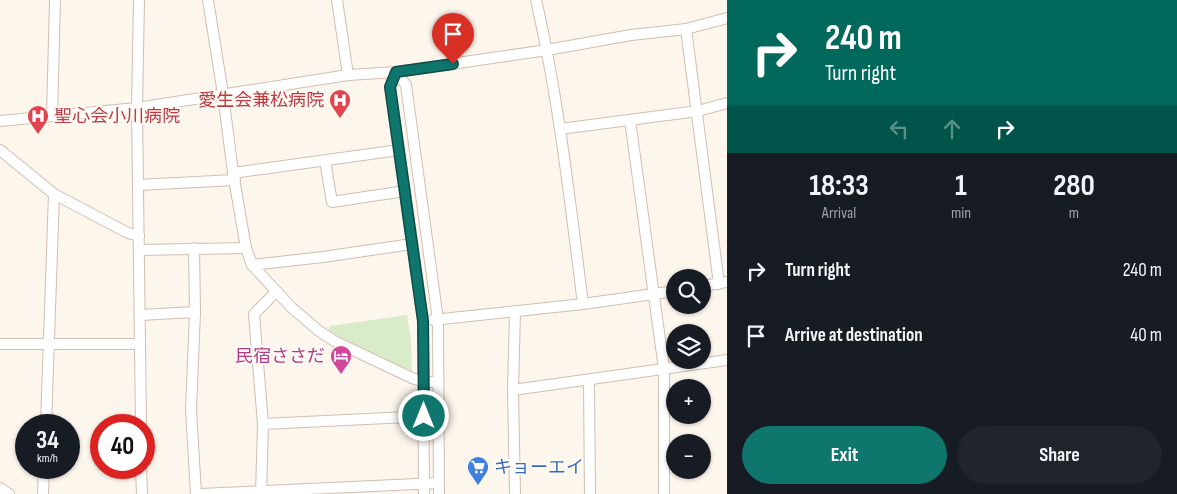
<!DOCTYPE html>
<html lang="en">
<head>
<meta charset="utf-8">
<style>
	body { margin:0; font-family:"Sofia Sans Condensed","Noto Sans JP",sans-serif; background:#20242c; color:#f1f3f6; height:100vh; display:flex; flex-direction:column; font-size:19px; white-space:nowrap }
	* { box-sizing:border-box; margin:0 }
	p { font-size:16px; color:#9ea1a6 }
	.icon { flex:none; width:28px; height:28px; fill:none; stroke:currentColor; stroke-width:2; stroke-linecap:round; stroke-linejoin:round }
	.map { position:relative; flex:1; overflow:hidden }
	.side { display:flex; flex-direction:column; background:#171b24; width:450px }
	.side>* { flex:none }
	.banner { background:#00695c; color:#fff; overflow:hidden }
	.fabs { position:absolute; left:666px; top:269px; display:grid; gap:10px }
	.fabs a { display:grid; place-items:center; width:45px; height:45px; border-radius:50%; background:#171b24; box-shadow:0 1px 4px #0004; font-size:25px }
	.speed { position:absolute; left:15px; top:414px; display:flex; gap:10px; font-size:25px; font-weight:700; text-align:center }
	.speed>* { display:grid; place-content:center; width:65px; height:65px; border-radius:50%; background:#171b24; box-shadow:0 1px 4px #0004; line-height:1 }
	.speed small { font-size:12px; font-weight:400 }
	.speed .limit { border:8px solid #d22; background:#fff; color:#111 }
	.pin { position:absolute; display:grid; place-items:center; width:42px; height:42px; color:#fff; margin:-51px -21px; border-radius:50% 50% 50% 0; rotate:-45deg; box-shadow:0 0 5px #0007 }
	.pin .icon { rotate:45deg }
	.me { position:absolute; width:55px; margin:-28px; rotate:0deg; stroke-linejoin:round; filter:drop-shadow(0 0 4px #0008) }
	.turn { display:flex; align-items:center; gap:18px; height:105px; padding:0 15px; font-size:22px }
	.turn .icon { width:65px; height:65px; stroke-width:2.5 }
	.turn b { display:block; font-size:35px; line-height:42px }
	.lanes { display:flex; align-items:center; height:48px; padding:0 15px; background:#0003; justify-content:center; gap:25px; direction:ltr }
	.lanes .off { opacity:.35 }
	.eta { display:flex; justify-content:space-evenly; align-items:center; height:85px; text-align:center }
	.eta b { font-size:30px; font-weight:700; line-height:35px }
	.button { display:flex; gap:10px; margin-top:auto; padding:10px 15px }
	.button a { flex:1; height:58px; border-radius:30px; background:#0f766e; color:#fff; font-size:20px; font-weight:700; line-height:58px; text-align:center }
	.button a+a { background:#20242c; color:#f1f3f6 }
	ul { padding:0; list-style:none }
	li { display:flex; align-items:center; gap:15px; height:65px; padding:0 15px }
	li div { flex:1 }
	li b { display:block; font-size:19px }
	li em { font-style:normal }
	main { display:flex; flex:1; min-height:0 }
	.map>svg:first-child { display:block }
	.green { fill:#d8ecc9 }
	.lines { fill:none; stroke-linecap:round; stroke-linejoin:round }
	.minor-casing { stroke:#d1beb0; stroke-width:12 }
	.minor { stroke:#fff; stroke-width:10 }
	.route-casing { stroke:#0a4d48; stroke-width:12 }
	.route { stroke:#0f766e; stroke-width:9 }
	.labels { text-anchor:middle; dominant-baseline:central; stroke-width:4; stroke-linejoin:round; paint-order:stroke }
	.health-label { font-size:18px; fill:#be3a42; stroke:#fffaf3; text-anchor:end }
	.hotel-label { font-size:18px; fill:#b23c85; stroke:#fffaf3; text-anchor:end }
	.shop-label { font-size:18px; fill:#366cbe; stroke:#fffaf3; text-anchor:start }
</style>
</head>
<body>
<main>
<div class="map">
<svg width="727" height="494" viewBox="0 0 727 494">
	<rect width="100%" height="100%" fill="#fdf6ec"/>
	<polygon class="green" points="407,315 411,340 412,371 377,356 328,331 330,326"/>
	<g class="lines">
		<g class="minor-casing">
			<g id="minor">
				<polyline points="208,0 223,94 233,173 246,248 252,265 292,308 319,331 336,342 412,378 424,382 438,382"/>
				<polyline points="337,0 348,75"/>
				<path d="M536 0C559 100 570 202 583 304"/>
				<polyline points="686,29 719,284"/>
				<polyline points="396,72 406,85 438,320 439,494"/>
				<polyline points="396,72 390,87 423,321 424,494"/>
				<polyline points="52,116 55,0"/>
				<polyline points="630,120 664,369 664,494"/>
				<polyline points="0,121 137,108 139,0"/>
				<polyline points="560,129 698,111 727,103"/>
				<polyline points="0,150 54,194 128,233 139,236"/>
				<polyline points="325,161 332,202 405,191"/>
				<polyline points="233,173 399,150"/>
				<polyline points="138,185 235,180"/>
				<polyline points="194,248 195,312"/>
				<polyline points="139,250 246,248"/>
				<polyline points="252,265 323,257 412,244"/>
				<polyline points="702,286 727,282"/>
				<polyline points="140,315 195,312 191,410 196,494"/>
				<polyline points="433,320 583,304 675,291"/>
				<polyline points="0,344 140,344"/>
				<polyline points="589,381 590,494"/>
				<polyline points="513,390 727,360"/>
				<polyline points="263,424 429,416"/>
				<polyline points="46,425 54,194"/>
				<polyline points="141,425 137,108 348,75 396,72 547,50 631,35 686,29 727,18"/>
				<polyline points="141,468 142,494"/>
				<polyline points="0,488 9,494"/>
				<polyline points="43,494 44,468"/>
				<polyline points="200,494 438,483"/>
				<polyline points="261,494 263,424 254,314 276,292"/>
				<polyline points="515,494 513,390 515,311"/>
			</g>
		</g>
		<use href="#minor" class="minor"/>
	</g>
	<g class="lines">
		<g class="route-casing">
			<polyline id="route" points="424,416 423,321 390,87 396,72 453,64"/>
		</g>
		<use href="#route" class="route"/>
	</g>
	<defs>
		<g id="hospital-pin" transform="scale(1.125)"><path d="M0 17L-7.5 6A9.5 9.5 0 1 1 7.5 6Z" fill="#e0444e" stroke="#fffaf3"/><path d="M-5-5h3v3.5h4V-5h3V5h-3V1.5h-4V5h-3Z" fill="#fff"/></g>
		<g id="hotel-pin" transform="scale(1.125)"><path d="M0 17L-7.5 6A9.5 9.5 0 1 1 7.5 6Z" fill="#d1479c" stroke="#fffaf3"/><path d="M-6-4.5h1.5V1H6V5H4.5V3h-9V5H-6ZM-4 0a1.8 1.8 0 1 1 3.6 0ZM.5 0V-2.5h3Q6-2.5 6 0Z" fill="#fff"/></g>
		<g id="supermarket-pin" transform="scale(1.125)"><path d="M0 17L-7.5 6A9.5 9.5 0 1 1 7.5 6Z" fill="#3f7fe0" stroke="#fffaf3"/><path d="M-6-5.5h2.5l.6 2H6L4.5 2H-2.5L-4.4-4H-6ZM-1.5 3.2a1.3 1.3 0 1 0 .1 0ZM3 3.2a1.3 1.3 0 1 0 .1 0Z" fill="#fff"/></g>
	</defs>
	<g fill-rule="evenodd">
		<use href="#hospital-pin" x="340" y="100"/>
		<use href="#hospital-pin" x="38" y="116"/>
		<use href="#hotel-pin" x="341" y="356"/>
		<use href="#supermarket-pin" x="478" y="467"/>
	</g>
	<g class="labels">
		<g class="health-label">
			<text x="324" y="100">愛生会兼松病院</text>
			<text x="54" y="116" text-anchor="start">聖心会小川病院</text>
		</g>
		<g class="hotel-label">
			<text x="325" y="356">民宿ささだ</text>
		</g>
		<g class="shop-label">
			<text x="494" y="467">キョーエイ</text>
		</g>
	</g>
</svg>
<div class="fabs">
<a><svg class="icon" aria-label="search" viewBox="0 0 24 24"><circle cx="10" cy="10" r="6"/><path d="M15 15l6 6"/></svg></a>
<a><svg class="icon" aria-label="layers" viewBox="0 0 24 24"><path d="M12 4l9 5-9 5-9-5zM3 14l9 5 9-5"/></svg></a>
<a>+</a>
<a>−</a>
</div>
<div class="speed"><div>34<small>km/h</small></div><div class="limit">40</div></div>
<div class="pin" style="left:453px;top:64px;background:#d93025"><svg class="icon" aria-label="arrive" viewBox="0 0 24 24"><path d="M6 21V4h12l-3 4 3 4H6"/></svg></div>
<svg class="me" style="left:424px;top:416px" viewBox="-20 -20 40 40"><circle r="17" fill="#0f766e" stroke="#fff" stroke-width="3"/><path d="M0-11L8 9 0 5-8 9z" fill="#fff"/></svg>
</div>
<section class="side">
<div class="banner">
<div class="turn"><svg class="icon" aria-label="right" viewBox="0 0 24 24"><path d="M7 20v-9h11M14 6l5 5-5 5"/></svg><div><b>240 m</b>Turn right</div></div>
<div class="lanes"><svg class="icon off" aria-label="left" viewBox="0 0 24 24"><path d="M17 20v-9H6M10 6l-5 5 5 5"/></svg><svg class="icon off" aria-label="ahead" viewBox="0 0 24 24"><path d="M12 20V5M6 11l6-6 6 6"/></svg><svg class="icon" aria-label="right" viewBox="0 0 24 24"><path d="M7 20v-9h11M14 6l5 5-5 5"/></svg></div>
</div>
<div class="eta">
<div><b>18:33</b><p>Arrival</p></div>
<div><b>1</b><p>min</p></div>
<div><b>280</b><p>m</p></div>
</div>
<ul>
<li><svg class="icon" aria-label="right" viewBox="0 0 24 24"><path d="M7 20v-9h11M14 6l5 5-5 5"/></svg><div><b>Turn right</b></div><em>240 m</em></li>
<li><svg class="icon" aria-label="arrive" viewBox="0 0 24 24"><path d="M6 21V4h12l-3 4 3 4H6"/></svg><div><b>Arrive at destination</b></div><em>40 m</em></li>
</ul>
<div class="button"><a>Exit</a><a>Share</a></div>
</section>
</main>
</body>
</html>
